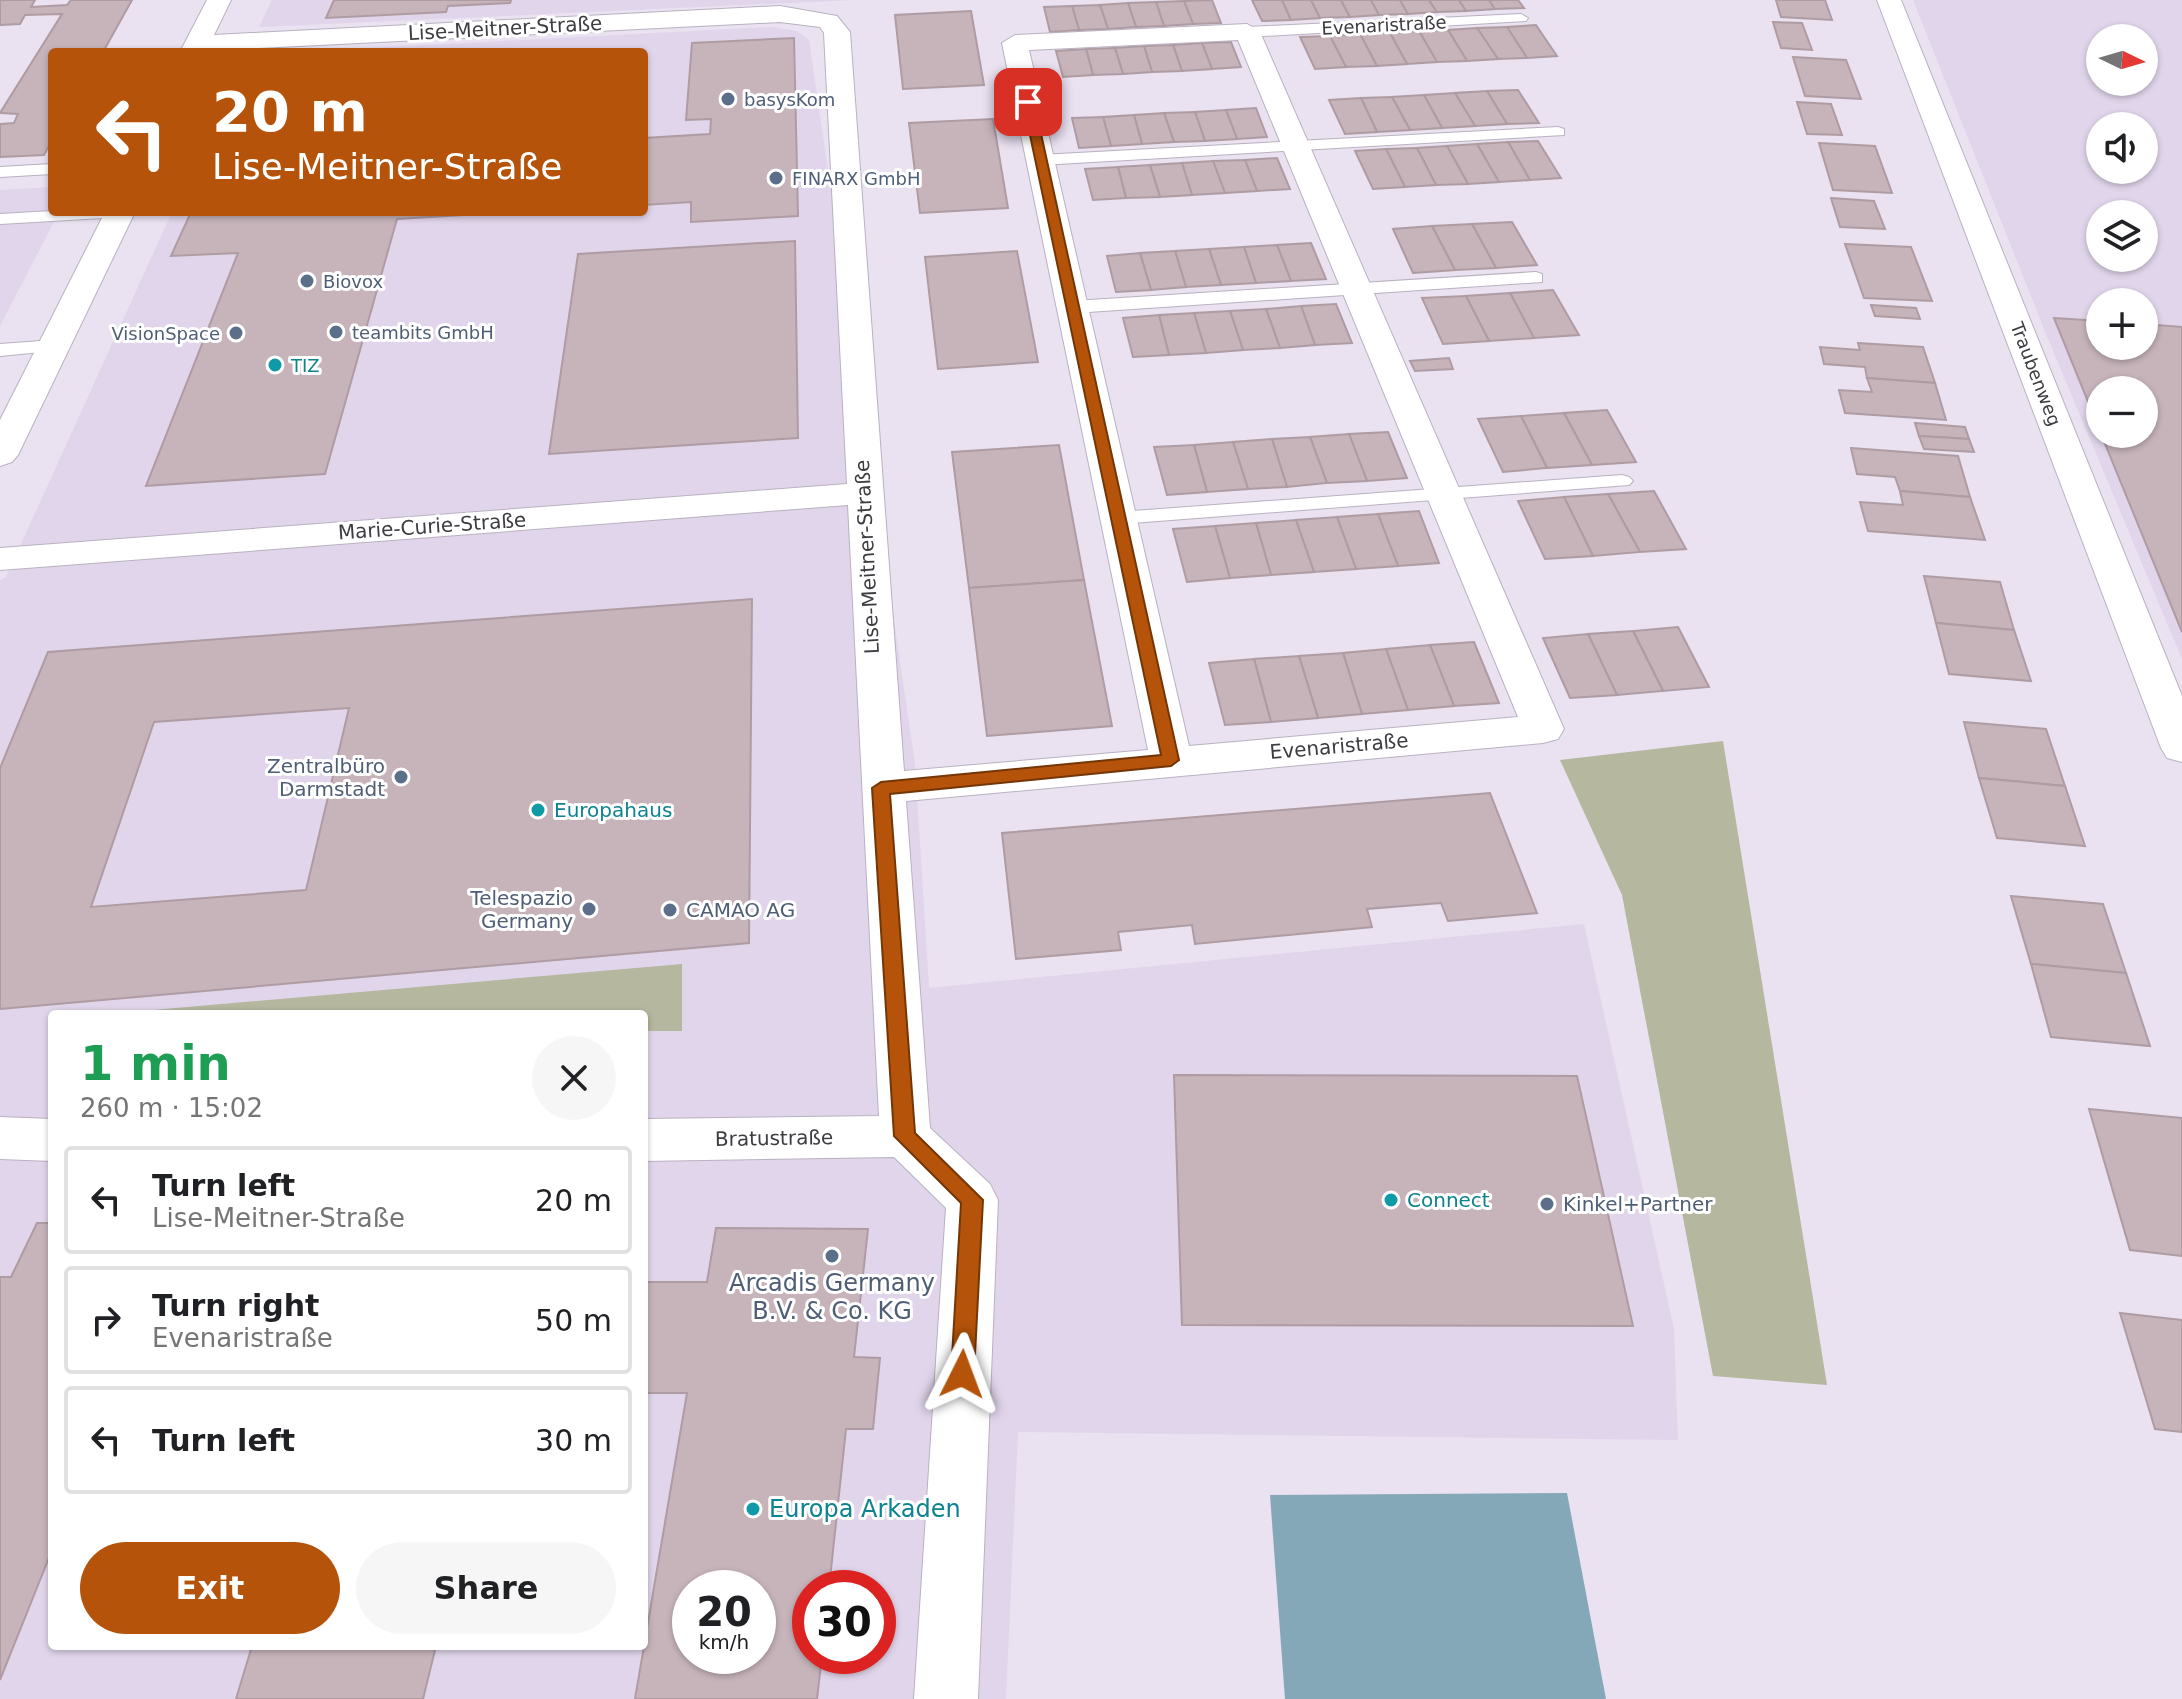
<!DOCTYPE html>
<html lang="en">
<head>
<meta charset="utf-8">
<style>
	body { margin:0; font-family:"DejaVu Sans",sans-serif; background:#f6f6f6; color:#202124; height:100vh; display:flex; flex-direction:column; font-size:30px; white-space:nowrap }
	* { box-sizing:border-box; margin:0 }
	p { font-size:26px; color:#757577 }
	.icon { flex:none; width:44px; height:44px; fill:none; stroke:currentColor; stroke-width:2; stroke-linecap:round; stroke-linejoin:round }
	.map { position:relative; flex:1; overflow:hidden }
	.details { position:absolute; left:48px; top:1010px; width:600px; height:640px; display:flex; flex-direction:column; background:#fff; border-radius:8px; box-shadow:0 2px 6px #0004 }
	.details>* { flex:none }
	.guide { position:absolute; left:48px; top:48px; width:600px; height:168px; border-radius:8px; box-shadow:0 2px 6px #0004; background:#b45309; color:#fff; overflow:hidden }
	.needle { width:52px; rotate:95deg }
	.buttons { position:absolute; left:2086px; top:24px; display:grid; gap:16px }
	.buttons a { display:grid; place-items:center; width:72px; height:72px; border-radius:50%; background:#fff; box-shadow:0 2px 6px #0004; font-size:40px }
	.speed { position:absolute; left:672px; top:1570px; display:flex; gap:16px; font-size:40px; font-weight:700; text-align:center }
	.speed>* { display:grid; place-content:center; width:104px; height:104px; border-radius:50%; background:#fff; box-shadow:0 2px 6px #0004; line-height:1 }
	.speed small { font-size:20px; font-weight:400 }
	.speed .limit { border:12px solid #d22; background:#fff; color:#111 }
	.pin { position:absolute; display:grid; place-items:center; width:68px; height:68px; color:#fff; margin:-34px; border-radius:16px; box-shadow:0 4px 12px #0006 }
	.me { position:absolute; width:88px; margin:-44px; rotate:3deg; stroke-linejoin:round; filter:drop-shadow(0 0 6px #0008) }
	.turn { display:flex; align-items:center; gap:28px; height:168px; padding:0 32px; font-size:36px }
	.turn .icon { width:104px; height:104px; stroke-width:2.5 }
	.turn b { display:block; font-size:56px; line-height:68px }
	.round { display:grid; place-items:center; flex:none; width:84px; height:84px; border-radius:42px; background:#f6f6f6 }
	.overview { display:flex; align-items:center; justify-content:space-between; height:136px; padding:0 32px }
	h1 { font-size:48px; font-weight:600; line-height:60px; color:#1e9e55 }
	.cta { display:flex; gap:16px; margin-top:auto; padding:16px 32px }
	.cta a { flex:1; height:92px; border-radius:48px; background:#b45309; color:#fff; font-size:32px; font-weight:600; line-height:92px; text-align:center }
	.cta a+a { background:#f6f6f6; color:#202124 }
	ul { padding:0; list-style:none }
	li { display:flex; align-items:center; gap:24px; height:108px; margin:0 16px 12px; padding:0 16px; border:4px solid #e0e0e0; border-radius:8px }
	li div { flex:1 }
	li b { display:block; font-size:30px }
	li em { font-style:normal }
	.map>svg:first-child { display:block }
	.built { fill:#e1d5eb; fill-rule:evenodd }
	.green { fill:#b5b79f }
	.water { fill:#85a8b9 }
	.building { fill:#c7b4bb; stroke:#ae9ca2; stroke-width:2; fill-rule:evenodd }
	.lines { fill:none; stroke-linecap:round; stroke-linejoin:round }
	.service-casing { stroke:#b9b1c0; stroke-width:2 }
	.minor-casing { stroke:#b9b1c0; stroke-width:2 }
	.service { fill:#fff; fill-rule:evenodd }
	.minor { fill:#fff; fill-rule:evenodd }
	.route { fill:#b45309; stroke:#753606; stroke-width:2 }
	.service-dot { fill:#5c6f8a; stroke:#fff; stroke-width:3 }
	.culture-dot { fill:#0f9aa8; stroke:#fff; stroke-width:3 }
	.labels { text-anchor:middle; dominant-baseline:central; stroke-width:6; stroke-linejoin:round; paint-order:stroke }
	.far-street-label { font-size:18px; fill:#3e3b41; stroke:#fff }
	.far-service-label { font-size:18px; fill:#4e5e75; stroke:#fff; text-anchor:start }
	.far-culture-label { font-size:18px; fill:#0d838f; stroke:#fff; text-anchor:start }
	.street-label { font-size:20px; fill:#3e3b41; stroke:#fff }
	.service-label { font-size:20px; fill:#4e5e75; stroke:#fff; text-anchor:end }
	.culture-label { font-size:20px; fill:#0d838f; stroke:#fff; text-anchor:start }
	.near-service-label { font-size:24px; fill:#4e5e75; stroke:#fff }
	.near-culture-label { font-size:24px; fill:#0d838f; stroke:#fff; text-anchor:start }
</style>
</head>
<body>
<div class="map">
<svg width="2182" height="1699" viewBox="0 0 2182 1699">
	<rect width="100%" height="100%" fill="#eae1f1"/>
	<g class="built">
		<polygon points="272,0 855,0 259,27"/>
		<path d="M1913 0H2182V659L2046 334ZM2100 38H2144V82H2100ZM2100 126H2144V170H2100ZM2100 214H2144V258H2100ZM2100 302H2144V346H2100ZM2100 390H2144V434H2100Z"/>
		<path d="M771 27 797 31 809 40 915 764 929 988 1584 924 1674 1329 1678 1440 1018 1432 1006 1699H0V580L6 577 172 212H644V52H289ZM52 1014H644V1646H52ZM690 1588H758V1656H690ZM810 1588H878V1656H810Z"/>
		<polygon points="52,187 52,212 59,212 0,326 0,190"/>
	</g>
	<g class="green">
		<polygon points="1723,741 1827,1385 1713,1376 1622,895 1560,760"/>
		<polygon points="682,964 682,1031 644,1031 644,1014 106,1014"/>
	</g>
	<polygon class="water" points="1567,1493 1606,1699 1285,1699 1270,1495"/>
	<g class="building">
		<polygon points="0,0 35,0 31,7 67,5 71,0 132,0 103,52 52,52 52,140 44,155 0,157 0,124 14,123 18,114 0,113 62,14 25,15 20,24 0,25"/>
		<polygon points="334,0 511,0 510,3 448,6 446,12 326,18"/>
		<polygon points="1212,0 1221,23 1193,24 1184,1"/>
		<polygon points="1252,0 1282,0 1291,20 1262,21"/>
		<polygon points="1282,0 1311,0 1320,18 1291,20"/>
		<polygon points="1311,0 1341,0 1350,17 1320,18"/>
		<polygon points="1341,0 1371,0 1379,15 1350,17"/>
		<polygon points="1371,0 1400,0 1408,14 1379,15"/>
		<polygon points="1400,0 1429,0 1437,12 1408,14"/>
		<polygon points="1429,0 1459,0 1466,11 1437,12"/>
		<polygon points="1459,0 1489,0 1495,9 1466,11"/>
		<polygon points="1489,0 1518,0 1524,8 1495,9"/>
		<polygon points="1776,0 1825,0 1832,20 1781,17"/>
		<polygon points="1184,1 1193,24 1164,26 1156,2"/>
		<polygon points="1156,2 1164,26 1136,27 1128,3"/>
		<polygon points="1128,3 1136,27 1108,29 1100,5"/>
		<polygon points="1100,5 1108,29 1079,30 1072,6"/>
		<polygon points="1072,6 1079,30 1050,32 1044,7"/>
		<polygon points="971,11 984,85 903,89 895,15"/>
		<polygon points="1773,22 1802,23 1812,50 1781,48"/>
		<polygon points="1536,25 1557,56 1527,58 1507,27"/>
		<polygon points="1507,27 1527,58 1498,59 1477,28"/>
		<polygon points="1477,28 1498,59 1467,61 1448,30"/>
		<polygon points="1448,30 1467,61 1437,62 1419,31"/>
		<polygon points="1419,31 1437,62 1407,64 1390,33"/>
		<polygon points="1390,33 1407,64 1377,66 1360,34"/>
		<polygon points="1360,34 1377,66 1346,67 1330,36"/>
		<polygon points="1330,36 1346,67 1315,69 1300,37"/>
		<polygon points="794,38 798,216 691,222 691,202 644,205 644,138 710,134 711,119 686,120 692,43"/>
		<polygon points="1231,42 1241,67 1212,69 1202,43"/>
		<polygon points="1202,43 1212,69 1182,71 1173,45"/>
		<polygon points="1173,45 1182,71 1152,72 1144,46"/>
		<polygon points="1144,46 1152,72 1123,74 1115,48"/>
		<polygon points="1115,48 1123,74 1093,75 1086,49"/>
		<polygon points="1086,49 1093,75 1063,77 1056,51"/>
		<polygon points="1793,57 1846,60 1861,99 1805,96"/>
		<polygon points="1518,90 1539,123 1507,124 1487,91"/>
		<polygon points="1487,91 1507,124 1475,126 1455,93"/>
		<polygon points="1455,93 1475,126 1442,128 1424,95"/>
		<polygon points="1424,95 1442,128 1410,130 1392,97"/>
		<polygon points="1392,97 1410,130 1377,132 1361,98"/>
		<polygon points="1361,98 1377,132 1345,134 1329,100"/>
		<polygon points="1797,102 1831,104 1842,135 1807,134"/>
		<polygon points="1256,108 1267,137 1237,139 1226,110"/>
		<polygon points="1226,110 1237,139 1205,141 1195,112"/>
		<polygon points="1195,112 1205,141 1174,142 1164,113"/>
		<polygon points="1164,113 1174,142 1142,144 1134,115"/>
		<polygon points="1134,115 1142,144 1111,146 1103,117"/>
		<polygon points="1103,117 1111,146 1079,148 1072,118"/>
		<polygon points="993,119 1008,208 920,213 909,123"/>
		<polygon points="1538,141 1561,178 1530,180 1508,142"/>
		<polygon points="1508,142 1530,180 1499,182 1477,144"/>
		<polygon points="1819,143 1875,146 1892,193 1833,190"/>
		<polygon points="1477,144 1499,182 1468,184 1447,146"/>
		<polygon points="1447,146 1468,184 1436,185 1417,148"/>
		<polygon points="1417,148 1436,185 1405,187 1386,149"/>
		<polygon points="1386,149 1405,187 1373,189 1355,151"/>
		<polygon points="1277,158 1290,189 1257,191 1245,160"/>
		<polygon points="1245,160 1257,191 1225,193 1213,161"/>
		<polygon points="1213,161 1225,193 1192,195 1182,163"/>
		<polygon points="1182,163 1192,195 1160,197 1150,165"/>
		<polygon points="1150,165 1160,197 1126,198 1118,167"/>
		<polygon points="1118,167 1126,198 1093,200 1085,169"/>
		<polygon points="1831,198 1874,201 1885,229 1840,227"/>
		<polygon points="191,212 513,212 397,219 325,474 146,486 238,253 171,256"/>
		<polygon points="1512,222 1537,265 1496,268 1472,224"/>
		<polygon points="1472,224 1496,268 1455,270 1432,226"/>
		<polygon points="1432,226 1455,270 1413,273 1393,229"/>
		<polygon points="795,241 798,438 549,454 578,254"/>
		<polygon points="1311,243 1326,279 1291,281 1277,245"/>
		<polygon points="1845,244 1911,247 1932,301 1864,298"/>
		<polygon points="1277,245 1291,281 1256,283 1244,247"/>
		<polygon points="1244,247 1256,283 1221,285 1209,249"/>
		<polygon points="1209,249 1221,285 1186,287 1175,251"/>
		<polygon points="1017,251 1038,362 938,369 925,257"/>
		<polygon points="1175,251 1186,287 1151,290 1140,253"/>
		<polygon points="1140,253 1151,290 1116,292 1107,256"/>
		<polygon points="1553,290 1579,335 1534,338 1510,293"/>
		<polygon points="1510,293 1534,338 1489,341 1466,296"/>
		<polygon points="1466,296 1489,341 1443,344 1422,298"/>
		<polygon points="1336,304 1352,343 1315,345 1301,306"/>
		<polygon points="1871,305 1916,308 1920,319 1875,316"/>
		<polygon points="1301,306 1315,345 1280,348 1266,309"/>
		<polygon points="1266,309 1280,348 1243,350 1230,311"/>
		<polygon points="1230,311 1243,350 1206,353 1194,313"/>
		<polygon points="1194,313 1206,353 1169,355 1159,315"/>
		<polygon points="1159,315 1169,355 1133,357 1123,318"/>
		<polygon points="2054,318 2100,321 2100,346 2144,346 2144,324 2182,327 2182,632 2101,434 2144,434 2144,390 2100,390 2100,431"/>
		<polygon points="1858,343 1923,347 1935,383 1867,378 1865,367 1824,364 1820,347 1860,350"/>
		<polygon points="1449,358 1453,369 1415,371 1410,361"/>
		<polygon points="1867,378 1935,383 1946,420 1845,413 1839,390 1872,392"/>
		<polygon points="1607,410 1636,462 1592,465 1564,413"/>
		<polygon points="1564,413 1592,465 1547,468 1521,416"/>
		<polygon points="1521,416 1547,468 1503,472 1478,419"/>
		<polygon points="1915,423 1965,427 1969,439 1919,436"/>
		<polygon points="1388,432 1407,478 1367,481 1349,434"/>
		<polygon points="1349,434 1367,481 1327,483 1310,437"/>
		<polygon points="1919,436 1969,439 1974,452 1924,449"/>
		<polygon points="1310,437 1327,483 1287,487 1272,439"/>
		<polygon points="1272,439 1287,487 1248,489 1233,442"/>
		<polygon points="1233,442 1248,489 1207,492 1194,445"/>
		<polygon points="1059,445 1084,580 969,588 952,452"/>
		<polygon points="1194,445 1207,492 1167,495 1154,447"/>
		<polygon points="1851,448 1958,456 1970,497 1900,491 1895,477 1857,474"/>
		<polygon points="1654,491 1686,549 1640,552 1608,494"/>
		<polygon points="1900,491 1970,497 1985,540 1868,531 1860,502 1903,505"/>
		<polygon points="1608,494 1640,552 1593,556 1564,497"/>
		<polygon points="1564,497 1593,556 1545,559 1518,501"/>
		<polygon points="1419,511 1439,563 1398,566 1378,514"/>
		<polygon points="1378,514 1398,566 1356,569 1337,517"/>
		<polygon points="1337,517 1356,569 1314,572 1296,520"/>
		<polygon points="1296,520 1314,572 1271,575 1256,523"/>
		<polygon points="1256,523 1271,575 1230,578 1215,526"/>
		<polygon points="1215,526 1230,578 1187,582 1173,529"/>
		<polygon points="1924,576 2000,582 2014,630 1936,623"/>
		<polygon points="1084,580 1112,726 987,736 969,588"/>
		<path d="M752 599 749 943 0 1009V768L48 652ZM349 708 306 890 91 907 154 722Z"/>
		<polygon points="1936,623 2014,630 2031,681 1949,674"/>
		<polygon points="1678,627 1709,687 1663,691 1633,631"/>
		<polygon points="1633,631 1663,691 1617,695 1588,634"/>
		<polygon points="1588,634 1617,695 1570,698 1543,638"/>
		<polygon points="1474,642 1499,703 1454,706 1430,645"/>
		<polygon points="1430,645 1454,706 1408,710 1386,649"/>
		<polygon points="1386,649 1408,710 1362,714 1343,653"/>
		<polygon points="1343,653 1362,714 1318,718 1299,656"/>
		<polygon points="1299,656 1318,718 1271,722 1254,659"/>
		<polygon points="1254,659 1271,722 1225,725 1209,663"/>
		<polygon points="1964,722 2046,729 2065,786 1979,778"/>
		<polygon points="1979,778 2065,786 2085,846 1997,838"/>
		<polygon points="1490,793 1537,913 1448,921 1441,903 1367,909 1372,927 1195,944 1192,925 1118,932 1121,950 1016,959 1002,833"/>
		<polygon points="2011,896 2103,904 2126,973 2031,964"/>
		<polygon points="2031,964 2126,973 2150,1046 2051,1037"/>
		<polygon points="1174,1075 1577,1076 1633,1326 1182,1325"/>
		<polygon points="2089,1109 2182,1118 2182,1256 2130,1250"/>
		<polygon points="37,1223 52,1223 52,1550 0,1680 0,1277 11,1277"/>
		<path d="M716 1228 868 1229 854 1357 880 1358 873 1429H846L829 1588H810V1656H822L817 1699H635L687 1393H644V1282H707ZM690 1588H758V1656H690Z"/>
		<polygon points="2120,1313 2182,1320 2182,1432 2155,1429"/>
		<polygon points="252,1646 436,1646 423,1699 236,1699"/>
	</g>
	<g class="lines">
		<g class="service-casing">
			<g id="service">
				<polygon points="1521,14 1528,18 1526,21 1247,37 1239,32 1247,27"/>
				<polygon points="1558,127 1564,129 1564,135 1040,165 1032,160 1040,155"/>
				<polygon points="52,164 52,174 0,177 0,167"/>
				<polygon points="52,211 52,212 129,212 120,217 0,224 0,214"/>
				<polygon points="1536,272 1542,274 1542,282 1073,313 1064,307 1073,301"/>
				<polygon points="55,340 65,346 62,350 0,356 0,344"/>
				<polygon points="1622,475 1629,477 1633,481 1629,485 1119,524 1108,518 1119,512"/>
			</g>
		</g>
		<g class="minor-casing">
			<g id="minor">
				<path d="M207 0H231L214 35 780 6 837 16 850 32 904 771 1148 750 1002 43 1015 35 1247 24 1260 32 1564 729 1558 739 1543 743 906 801 930 1128 990 1184 998 1200 978 1699H914L946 1208 894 1157 644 1161V1119L879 1116 848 505 0 570V548L847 484 824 33 820 27 780 22 180 52ZM1238 40 1518 717 1189 746 1029 50Z"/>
				<polygon points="1877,0 1901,0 2182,696 2182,762 2167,758 2161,748"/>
				<polygon points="105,212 135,212 18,455 12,462 0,466 0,420"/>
				<polygon points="0,1117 52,1119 52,1161 0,1159"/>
			</g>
		</g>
		<use href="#service" class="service"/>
		<use href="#minor" class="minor"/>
	</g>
	<polygon class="route" points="1028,99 1034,102 1179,760 1171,766 890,794 915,1133 983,1200 974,1374 971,1382 962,1385 954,1382 951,1374 961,1203 894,1136 872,788 881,782 1161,755 1023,102"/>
	<g class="service-dot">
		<circle cx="728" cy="99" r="8"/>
		<circle cx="776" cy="178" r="8"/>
		<circle cx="307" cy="281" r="8"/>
		<circle cx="336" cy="332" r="8"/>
		<circle cx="236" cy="333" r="8"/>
		<circle cx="401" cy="777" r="8"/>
		<circle cx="589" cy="909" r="8"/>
		<circle cx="670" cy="910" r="8"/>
		<circle cx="1547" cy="1204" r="8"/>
		<circle cx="832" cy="1256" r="8"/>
	</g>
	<g class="culture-dot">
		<circle cx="275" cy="365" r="8"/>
		<circle cx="538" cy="810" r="8"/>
		<circle cx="1391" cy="1200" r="8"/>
		<circle cx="753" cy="1509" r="8"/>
	</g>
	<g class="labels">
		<g class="far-street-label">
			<text transform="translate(1384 25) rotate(-3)">Evenaristraße</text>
			<text transform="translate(2036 374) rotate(69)">Traubenweg</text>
		</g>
		<g class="far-service-label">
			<text x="744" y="99">basysKom</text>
			<text x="792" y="178">FINARX GmbH</text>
			<text x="323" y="281">Biovox</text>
			<text x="352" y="332">teambits GmbH</text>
			<text x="220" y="333" text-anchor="end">VisionSpace</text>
		</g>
		<g class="far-culture-label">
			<text x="291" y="365">TIZ</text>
		</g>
		<g class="street-label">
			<text transform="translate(505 28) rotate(-3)">Lise-Meitner-Straße</text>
			<text transform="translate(432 526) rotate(-4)">Marie-Curie-Straße</text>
			<text transform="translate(867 557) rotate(-93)">Lise-Meitner-Straße</text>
			<text transform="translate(1339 746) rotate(-5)">Evenaristraße</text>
			<text transform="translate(774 1138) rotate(-1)">Bratustraße</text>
		</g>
		<g class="service-label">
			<text x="385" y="766">Zentralbüro<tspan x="385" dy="23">Darmstadt</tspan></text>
			<text x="573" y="898">Telespazio<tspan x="573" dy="23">Germany</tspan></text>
			<text x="686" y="910" text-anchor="start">CAMAO AG</text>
			<text x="1563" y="1204" text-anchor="start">Kinkel+Partner</text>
		</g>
		<g class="culture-label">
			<text x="554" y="810">Europahaus</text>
			<text x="1407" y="1200">Connect</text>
		</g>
		<g class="near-service-label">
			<text x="832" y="1283">Arcadis Germany<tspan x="832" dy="28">B.V. &amp; Co. KG</tspan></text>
		</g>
		<g class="near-culture-label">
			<text x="769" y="1509">Europa Arkaden</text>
		</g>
	</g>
</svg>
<div class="buttons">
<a><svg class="needle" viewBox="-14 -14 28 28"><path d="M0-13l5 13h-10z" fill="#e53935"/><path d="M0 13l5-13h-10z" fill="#757577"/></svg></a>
<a><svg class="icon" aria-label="sound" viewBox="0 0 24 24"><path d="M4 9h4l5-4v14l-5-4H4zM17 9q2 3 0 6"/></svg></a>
<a><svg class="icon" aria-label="layers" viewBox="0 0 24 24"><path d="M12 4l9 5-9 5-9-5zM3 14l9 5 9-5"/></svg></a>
<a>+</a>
<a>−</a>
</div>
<div class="speed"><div>20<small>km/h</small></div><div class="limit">30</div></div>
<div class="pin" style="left:1028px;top:102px;background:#d93025"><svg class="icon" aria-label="arrive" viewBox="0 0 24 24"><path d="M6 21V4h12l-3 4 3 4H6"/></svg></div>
<svg class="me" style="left:962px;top:1374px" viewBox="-20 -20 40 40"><path d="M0-17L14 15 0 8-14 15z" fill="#b45309" stroke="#fff" stroke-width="4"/></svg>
<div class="guide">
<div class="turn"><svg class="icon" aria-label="left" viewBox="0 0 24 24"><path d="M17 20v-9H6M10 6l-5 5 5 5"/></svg><div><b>20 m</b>Lise-Meitner-Straße</div></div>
</div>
<section class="details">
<div class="overview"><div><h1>1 min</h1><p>260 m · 15:02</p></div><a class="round"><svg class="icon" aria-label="close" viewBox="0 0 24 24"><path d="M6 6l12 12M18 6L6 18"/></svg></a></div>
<ul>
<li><svg class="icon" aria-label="left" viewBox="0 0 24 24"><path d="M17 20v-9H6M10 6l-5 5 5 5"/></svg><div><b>Turn left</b><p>Lise-Meitner-Straße</p></div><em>20 m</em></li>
<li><svg class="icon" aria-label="right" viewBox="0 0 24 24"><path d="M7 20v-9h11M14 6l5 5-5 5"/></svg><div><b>Turn right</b><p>Evenaristraße</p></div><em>50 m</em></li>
<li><svg class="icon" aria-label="left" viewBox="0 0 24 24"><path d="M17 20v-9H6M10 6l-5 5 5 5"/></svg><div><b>Turn left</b></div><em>30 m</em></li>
</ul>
<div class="cta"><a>Exit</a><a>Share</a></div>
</section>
</div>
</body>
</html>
